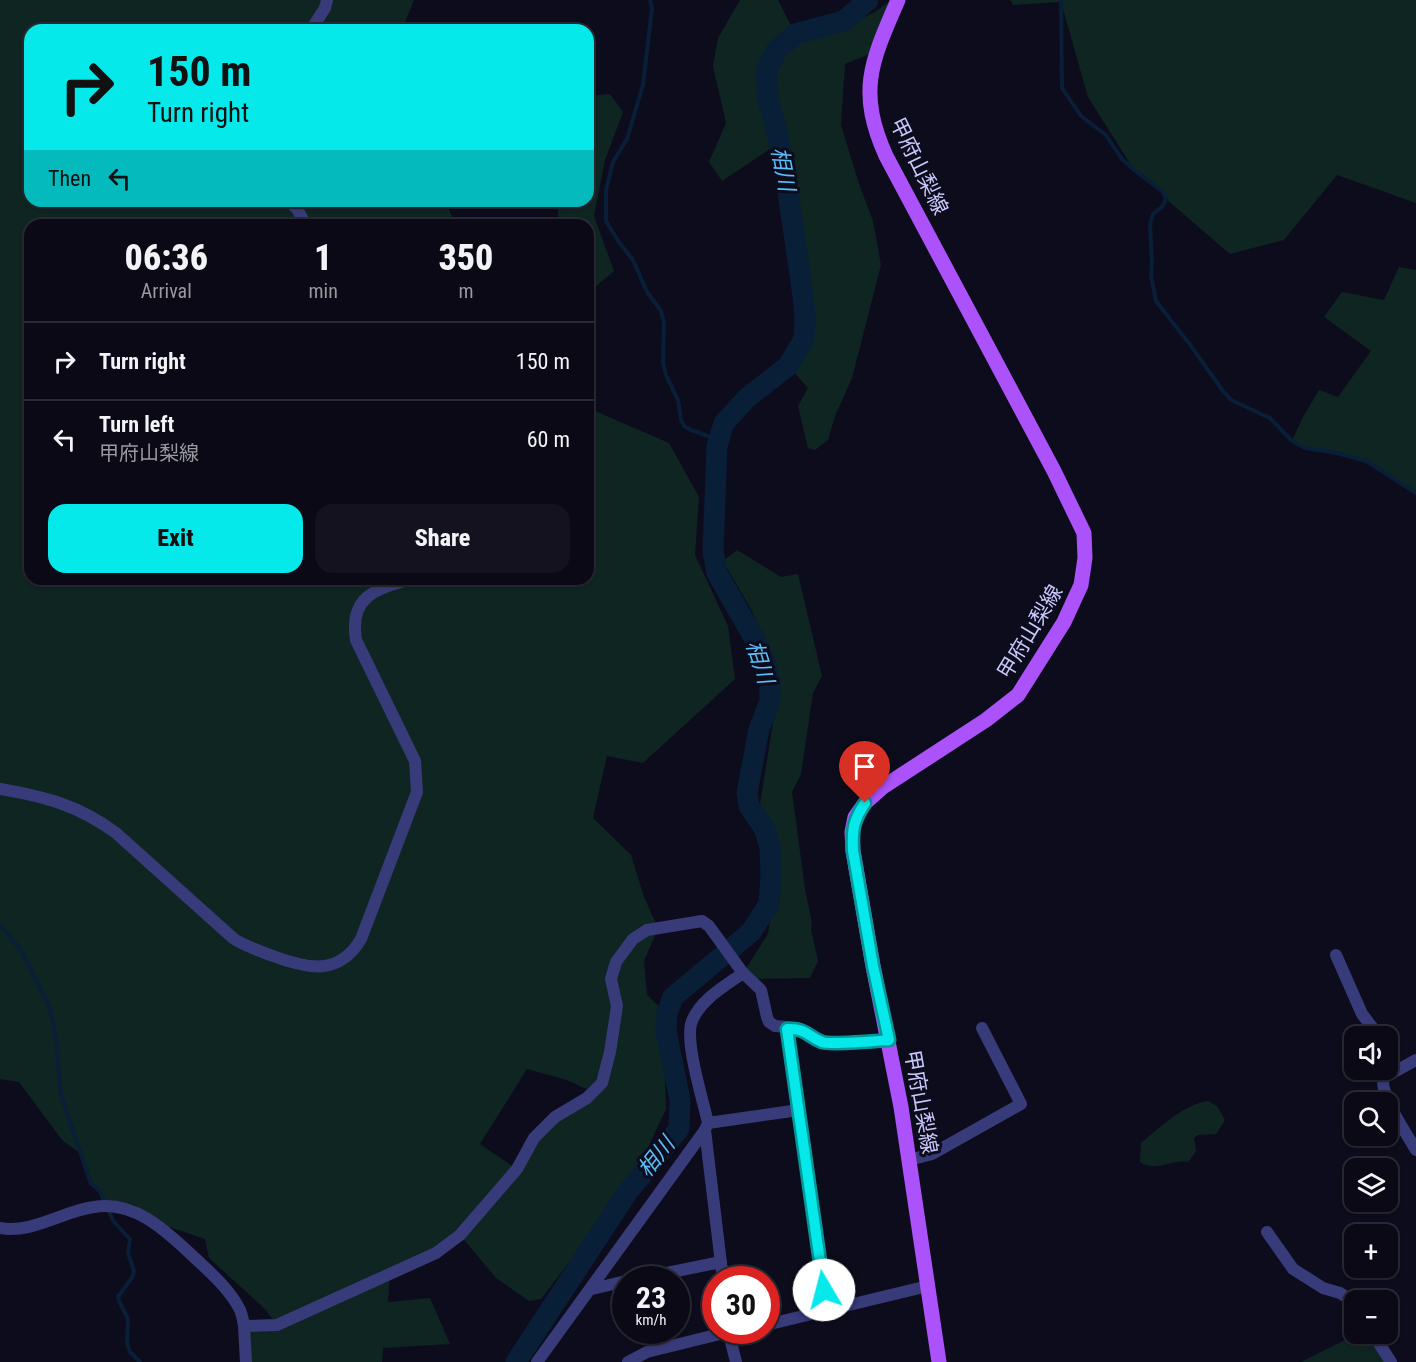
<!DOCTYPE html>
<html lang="en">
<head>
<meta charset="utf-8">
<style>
	body { margin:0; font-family:"Roboto Condensed","Noto Sans JP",sans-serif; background:#13121e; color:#f1f3f6; height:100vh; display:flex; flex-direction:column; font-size:22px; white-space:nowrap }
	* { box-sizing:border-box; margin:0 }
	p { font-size:20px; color:#999aa0 }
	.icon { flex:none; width:33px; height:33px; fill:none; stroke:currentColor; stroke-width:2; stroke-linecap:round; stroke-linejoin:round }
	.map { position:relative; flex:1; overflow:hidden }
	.panel { position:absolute; left:24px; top:219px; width:570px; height:366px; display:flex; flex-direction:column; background:#0a0915; border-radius:18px; box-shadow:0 2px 4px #0004,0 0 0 2px #2a2a34 }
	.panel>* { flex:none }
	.guide { position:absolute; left:24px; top:24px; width:570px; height:183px; border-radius:18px; box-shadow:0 2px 4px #0004,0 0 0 2px #2a2a34; background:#06e9eb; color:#111; overflow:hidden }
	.controls { position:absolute; left:1344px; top:1026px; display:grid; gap:12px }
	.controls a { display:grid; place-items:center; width:54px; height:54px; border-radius:12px; background:#0a0915; box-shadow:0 2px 4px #0004,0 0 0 2px #2a2a34; font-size:30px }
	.speed { position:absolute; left:612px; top:1266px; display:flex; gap:12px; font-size:30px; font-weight:700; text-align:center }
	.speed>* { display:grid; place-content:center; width:78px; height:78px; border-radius:50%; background:#0a0915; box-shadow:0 2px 4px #0004,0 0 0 2px #2a2a34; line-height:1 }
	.speed small { font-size:15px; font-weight:400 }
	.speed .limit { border:9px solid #d22; background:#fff; color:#111 }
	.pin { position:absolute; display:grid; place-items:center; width:51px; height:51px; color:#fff; margin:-62px -26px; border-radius:50% 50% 50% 0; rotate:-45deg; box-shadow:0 0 6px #0007 }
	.pin .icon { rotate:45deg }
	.me { position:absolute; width:66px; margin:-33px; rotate:352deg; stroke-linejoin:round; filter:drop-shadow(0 0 4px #0008) }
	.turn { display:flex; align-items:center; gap:21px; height:126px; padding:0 24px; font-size:27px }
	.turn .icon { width:78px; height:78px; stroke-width:2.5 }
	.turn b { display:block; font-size:42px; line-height:51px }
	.then { display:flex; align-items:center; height:57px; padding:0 24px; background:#0003; gap:12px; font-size:22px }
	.eta { display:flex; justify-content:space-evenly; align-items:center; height:102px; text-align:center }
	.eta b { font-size:36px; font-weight:800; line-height:42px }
	.cta { display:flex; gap:12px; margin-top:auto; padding:12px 24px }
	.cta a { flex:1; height:69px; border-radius:18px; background:#06e9eb; color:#111; font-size:24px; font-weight:800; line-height:69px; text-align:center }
	.cta a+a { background:#13121e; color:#f1f3f6 }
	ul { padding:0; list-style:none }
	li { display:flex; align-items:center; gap:18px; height:78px; padding:0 24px; border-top:2px solid #2a2a34 }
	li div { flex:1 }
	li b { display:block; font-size:22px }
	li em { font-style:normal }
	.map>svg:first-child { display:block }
	.green { fill:#0f2522; fill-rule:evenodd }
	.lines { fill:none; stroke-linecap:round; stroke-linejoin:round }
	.stream { stroke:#091e37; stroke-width:4 }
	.river { stroke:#091e37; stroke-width:21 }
	.minor { stroke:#383b79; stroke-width:12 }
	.primary { stroke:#ab52fa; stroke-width:15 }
	.route-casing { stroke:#049799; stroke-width:15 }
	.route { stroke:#06e9eb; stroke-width:10 }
	.labels { text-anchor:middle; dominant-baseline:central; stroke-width:6; stroke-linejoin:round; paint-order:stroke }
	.street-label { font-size:21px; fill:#c9c8fd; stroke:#0d0c1c }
	.water-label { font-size:22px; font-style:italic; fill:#59bffa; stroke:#0d0c1c }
</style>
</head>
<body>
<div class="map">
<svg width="1416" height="1362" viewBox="0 0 1416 1362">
	<rect width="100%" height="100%" fill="#0d0c1c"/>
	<g class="green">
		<path d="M0 0H414L402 30H30V201H446L455 225H30V579H588V408L669 443 699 497 695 555 728 626 735 679 643 763 607 756 593 818 631 855 644 897 658 928 644 961 647 995 663 1010 666 1109 634 1177 541 1299 529 1301 496 1278 460 1235 390 1274 388 1302 430 1298 450 1344 383 1348 382 1362H246L244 1326 277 1325 265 1309 209 1258 205 1239 107 1206 99 1190 91 1184 80 1153 62 1140 19 1082 0 1079ZM527 1069 567 1080 593 1092 534 1138 517 1169 480 1144Z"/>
		<polygon points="740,0 778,0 795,34 832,33 875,12 891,0 875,52 845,64 841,125 859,184 873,221 881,265 852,378 835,416 828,440 815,450 808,448 798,406 808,388 788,366 804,339 805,319 779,143 722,181 709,162 726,123 713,66 718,38"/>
		<polygon points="1010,0 1416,0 1416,203 1337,175 1284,240 1230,254 1166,199 1163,192 1134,170 1088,97 1061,2 1013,5"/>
		<polygon points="610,94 623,112 605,160 594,216 614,271 588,293 588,225 558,225 558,201 588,201 588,96"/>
		<path d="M1399 267 1416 270V493C1392 475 1367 460 1337 453 1321 449 1307 449 1292 441L1302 419 1319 390 1338 397 1371 351 1324 317 1342 292 1384 300Z"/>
		<polygon points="737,550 781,577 798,574 822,676 813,693 801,774 792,792 805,889 812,923 811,929 818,961 810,978 750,979 743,973 768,934 776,878 771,836 762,819 760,804 780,679 752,611 723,561"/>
		<path d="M1208 1101 1217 1106 1225 1120 1216 1134 1198 1135 1194 1138 1196 1151 1188 1162C1170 1159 1156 1173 1140 1162L1141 1143C1161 1127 1182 1105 1208 1101Z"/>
		<polygon points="1357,1334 1373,1334 1391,1362 1301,1362"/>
	</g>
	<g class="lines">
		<g class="stream">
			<polyline points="650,0 652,8 643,85 627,139 613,162 606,190 606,221 618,241 633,260 647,292 661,311 664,323 663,362 666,375 678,400 681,420 684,426 691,430 719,440"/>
			<polyline points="1061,0 1062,88 1081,116 1106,135 1122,159 1134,170 1163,192 1166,199 1162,207 1153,214 1150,224 1152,263 1151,276 1156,301 1191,346 1223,391 1231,400 1270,418 1292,441 1305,448 1337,453 1366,461 1416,493"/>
			<polyline points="0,925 21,950 50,1008 56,1038 61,1095 91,1184 99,1190 114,1222 130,1239 128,1253 134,1271 133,1276 118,1297 119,1301 128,1319 127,1343 130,1352 140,1362"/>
		</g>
		<polyline class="river" points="516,1362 627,1193 679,1129 680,1100 666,1031 667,1013 673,997 751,932 769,904 771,874 770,847 764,828 749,806 747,793 759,729 770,701 770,680 764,659 754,638 717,573 713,551 717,446 724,423 747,398 788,366 804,339 805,319 803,296 784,164 774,119 768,100 766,72 776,51 795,34 844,21 868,0"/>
		<g class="minor">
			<polyline points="311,30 325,8 327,0"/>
			<polyline points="289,201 297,209 306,225"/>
			<path d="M0 789C46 797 78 805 116 833L234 939C247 947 260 951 273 956 308 969 339 976 361 939L417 792 415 761 356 640C349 596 376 589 411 579"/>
			<polyline points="1336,955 1362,1014 1375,1031 1376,1036"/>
			<polyline points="787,1028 826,1311"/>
			<path d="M1383 1070C1384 1076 1382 1082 1384 1089 1390 1110 1405 1131 1416 1150"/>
			<polyline points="1385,1077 1416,1060"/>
			<polyline points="708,1123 799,1110"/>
			<polyline points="909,1160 932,1154 1021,1104 982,1028"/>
			<path d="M0 1228C32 1234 63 1211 94 1207 136 1200 168 1233 196 1259 212 1274 229 1289 239 1308 242 1313 243 1320 244 1326L277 1325 436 1253 460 1235 517 1169 534 1138 555 1117 587 1098 602 1083 610 1052 617 1006 611 979 616 962 633 939 647 930 702 921 709 926 743 973"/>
			<polyline points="1267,1232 1293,1269 1323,1288 1340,1293 1351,1300 1354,1305"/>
			<polyline points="632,1280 721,1262"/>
			<path d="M723 1280 705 1130 708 1123C703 1100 684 1040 692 1021 701 999 725 986 743 973L761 990 767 1017 769 1022 775 1026 798 1028 823 1043 889 1040"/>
			<polyline points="592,1289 626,1281"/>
			<polyline points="766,1325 928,1286"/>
			<polyline points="244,1326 246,1362"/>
			<polyline points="728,1330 736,1362"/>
			<polyline points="1373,1334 1391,1362"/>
			<polyline points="537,1362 705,1130"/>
			<polyline points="628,1362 647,1352 736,1330"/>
		</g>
		<path class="primary" d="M898 0C871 62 857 91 886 156L1054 471 1084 533 1085 558 1081 585 1064 622 1018 695 986 720 883 787 865 803 855 817 852 832 853 851 873 966 901 1107 939 1362"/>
	</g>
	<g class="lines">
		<g class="route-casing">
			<path id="route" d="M824 1290 787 1029C806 1028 807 1036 822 1042 831 1045 876 1041 889 1040L873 966 853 851C852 830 853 821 865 803"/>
		</g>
		<use href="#route" class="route"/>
	</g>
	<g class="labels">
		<g class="street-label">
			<text transform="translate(919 166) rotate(64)">甲府山梨線</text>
			<text transform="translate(1030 632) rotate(-59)">甲府山梨線</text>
			<text transform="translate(921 1102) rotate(80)">甲府山梨線</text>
		</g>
		<g class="water-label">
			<text transform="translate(783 169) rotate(79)">相川</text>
			<text transform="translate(760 662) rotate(72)">相川</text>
			<text transform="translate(656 1157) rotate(-51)">相川</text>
		</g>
	</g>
</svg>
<div class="controls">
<a><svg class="icon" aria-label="sound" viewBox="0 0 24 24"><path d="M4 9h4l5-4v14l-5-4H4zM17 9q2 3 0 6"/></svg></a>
<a><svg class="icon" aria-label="search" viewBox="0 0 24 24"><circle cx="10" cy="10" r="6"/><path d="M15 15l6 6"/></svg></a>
<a><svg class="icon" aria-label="layers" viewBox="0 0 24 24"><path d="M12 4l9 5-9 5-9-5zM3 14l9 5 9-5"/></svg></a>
<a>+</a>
<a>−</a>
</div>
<div class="speed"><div>23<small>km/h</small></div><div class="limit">30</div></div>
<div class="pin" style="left:865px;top:803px;background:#d93025"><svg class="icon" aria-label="arrive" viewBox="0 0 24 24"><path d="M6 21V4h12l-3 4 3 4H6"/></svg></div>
<svg class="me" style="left:824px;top:1290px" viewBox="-20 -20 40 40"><circle r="19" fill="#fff"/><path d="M0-13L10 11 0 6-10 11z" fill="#06e9eb"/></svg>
<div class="guide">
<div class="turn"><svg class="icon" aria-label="right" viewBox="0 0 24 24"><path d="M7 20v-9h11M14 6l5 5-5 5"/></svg><div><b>150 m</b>Turn right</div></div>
<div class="then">Then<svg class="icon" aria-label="left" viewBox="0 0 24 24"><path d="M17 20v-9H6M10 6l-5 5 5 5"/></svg></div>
</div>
<section class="panel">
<div class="eta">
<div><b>06:36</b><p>Arrival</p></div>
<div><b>1</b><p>min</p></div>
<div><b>350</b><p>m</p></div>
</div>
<ul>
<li><svg class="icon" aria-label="right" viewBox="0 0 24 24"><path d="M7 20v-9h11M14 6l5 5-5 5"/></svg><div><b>Turn right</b></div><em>150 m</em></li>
<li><svg class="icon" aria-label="left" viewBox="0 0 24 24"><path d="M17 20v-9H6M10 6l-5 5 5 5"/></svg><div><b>Turn left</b><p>甲府山梨線</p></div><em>60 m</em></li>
</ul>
<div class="cta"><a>Exit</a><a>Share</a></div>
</section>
</div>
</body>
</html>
